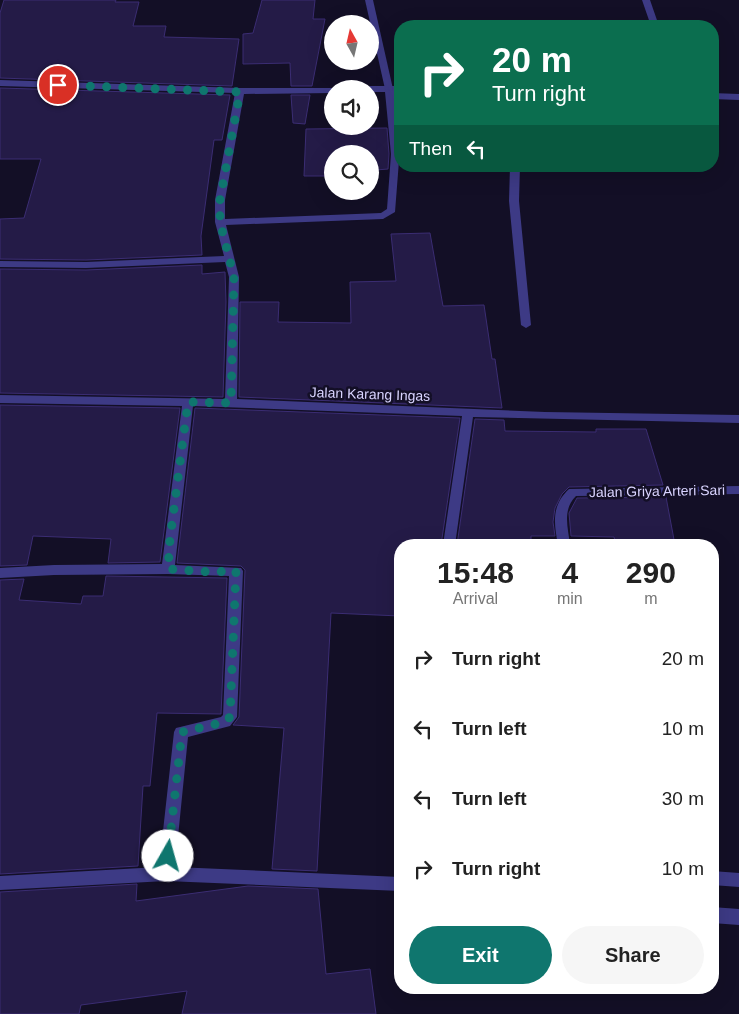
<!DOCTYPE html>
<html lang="en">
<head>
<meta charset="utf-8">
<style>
	body { margin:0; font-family:Helvetica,sans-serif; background:#f6f6f6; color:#222; height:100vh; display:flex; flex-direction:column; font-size:19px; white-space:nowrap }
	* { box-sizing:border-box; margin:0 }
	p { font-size:16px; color:#767676 }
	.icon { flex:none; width:28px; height:28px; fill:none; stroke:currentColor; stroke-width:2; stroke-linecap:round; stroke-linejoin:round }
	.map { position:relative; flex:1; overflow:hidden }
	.side { position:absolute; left:394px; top:539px; width:325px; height:455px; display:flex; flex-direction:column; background:#fff; border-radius:20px; box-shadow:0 5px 20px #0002 }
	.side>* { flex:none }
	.top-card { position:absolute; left:394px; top:20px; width:325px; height:152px; border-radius:20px; box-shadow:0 5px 20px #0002; background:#0b6e4f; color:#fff; overflow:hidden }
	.needle { width:32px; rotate:352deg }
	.controls { position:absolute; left:324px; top:15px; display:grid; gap:10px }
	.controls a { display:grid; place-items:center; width:55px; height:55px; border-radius:50%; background:#fff; box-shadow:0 5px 20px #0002; font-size:25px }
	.pin { position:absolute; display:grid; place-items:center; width:42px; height:42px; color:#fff; margin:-21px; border:2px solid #fff; border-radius:50%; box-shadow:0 1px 5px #0007 }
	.me { position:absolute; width:55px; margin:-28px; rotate:7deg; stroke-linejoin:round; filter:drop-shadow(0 0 4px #0008) }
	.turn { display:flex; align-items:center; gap:18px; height:105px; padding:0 15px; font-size:22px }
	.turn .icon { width:65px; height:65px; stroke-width:2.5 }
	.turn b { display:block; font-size:35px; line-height:42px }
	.then { display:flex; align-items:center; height:48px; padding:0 15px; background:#0003; gap:10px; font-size:19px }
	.eta { display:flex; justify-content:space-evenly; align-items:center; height:85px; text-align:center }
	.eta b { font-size:30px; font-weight:700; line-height:35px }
	.action { display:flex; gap:10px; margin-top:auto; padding:10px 15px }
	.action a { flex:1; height:58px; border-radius:30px; background:#0f766e; color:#fff; font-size:20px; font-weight:700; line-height:58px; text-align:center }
	.action a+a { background:#f6f6f6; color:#222 }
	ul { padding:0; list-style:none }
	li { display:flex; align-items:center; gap:15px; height:70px; padding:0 15px }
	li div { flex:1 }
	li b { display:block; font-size:19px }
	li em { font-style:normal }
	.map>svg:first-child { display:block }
	.building { fill:#241b47; stroke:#3b2d73 }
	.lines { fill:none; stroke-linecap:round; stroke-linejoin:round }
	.minor { fill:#3d3a85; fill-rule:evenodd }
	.tertiary { fill:#3d3a85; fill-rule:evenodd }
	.route { stroke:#0f766e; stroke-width:9; stroke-dasharray:0 16.2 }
	.labels { text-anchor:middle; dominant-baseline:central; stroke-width:5; stroke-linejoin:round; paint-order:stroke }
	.street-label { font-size:14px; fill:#d9d4ff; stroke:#130f26 }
</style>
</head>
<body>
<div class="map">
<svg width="739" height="1014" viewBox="0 0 739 1014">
	<rect width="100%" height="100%" fill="#130f26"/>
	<g class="building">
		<polygon points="4,0 116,0 115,2 139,2 133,26 166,26 164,37 239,39 232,86 0,78 0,13"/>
		<polygon points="262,0 315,0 313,19 325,19 312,86 291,86 290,63 243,64 243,34 253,33"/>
		<polygon points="0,88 230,95 222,140 214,140 201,236 202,255 86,260 0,259 0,219 24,218 41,159 0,159"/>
		<polygon points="291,95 310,95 305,124 293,123"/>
		<polygon points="387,128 389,154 388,169 376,170 376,176 370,176 370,154 332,154 332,176 304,176 306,129"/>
		<polygon points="430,233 443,306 484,305 492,359 495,359 502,408 239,397 240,302 279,302 278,322 351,323 350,282 396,281 391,234"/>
		<polygon points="202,265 202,274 225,272 226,302 223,397 0,393 0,269 86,270"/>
		<polygon points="0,405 180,408 160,562 108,563 111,539 33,536 27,565 0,566"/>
		<polygon points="195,408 460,418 441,545 400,545 400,616 331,613 317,871 272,869 284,728 233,725 239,717 245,570 241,566 177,563"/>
		<polygon points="475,419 504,420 505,431 596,432 596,429 646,429 663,485 569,487 562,494 555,508 553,522 555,536 531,536 531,545 457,545"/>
		<polygon points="666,497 675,545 616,545 614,537 571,536 569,513 577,498"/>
		<polygon points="106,576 227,578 221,714 157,713 150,786 143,786 138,866 0,874 0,580 24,579 19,600 81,604 83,596 103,596"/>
		<polygon points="137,884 136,901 248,886 318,889 326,974 370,969 376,1014 182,1014 187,991 81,1005 79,1014 0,1014 0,892"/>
	</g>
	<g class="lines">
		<g class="minor">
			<polygon points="642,0 650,0 659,26 651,26"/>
			<polygon points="0,80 240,88 335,88 332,89 332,93 244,94 225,200 225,219 381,213 387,209 391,154 385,92 370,92 370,89 366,89 370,86 400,86 400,92 394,92 400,148 395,212 383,219 226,225 239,277 237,399 545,412 739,415 739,423 473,417 455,545 443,545 462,416 193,406 175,565 241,568 243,571 237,717 230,726 188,737 175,867 400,877 400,891 166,881 0,890 0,876 159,867 174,732 176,728 221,717 223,715 229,576 168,574 54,575 0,578 0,568 54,565 162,564 182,406 0,403 0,395 225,399 229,277 225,262 86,268 0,267 0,261 86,262 224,256 215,222 215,200 235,93 0,86"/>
			<polygon points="712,93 739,94 739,100 712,99"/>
			<polygon points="510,166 520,166 519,201 531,325 526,328 521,325 509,201"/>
			<path d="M739 486V494L576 496C562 510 568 527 570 545H558C554 523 551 506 569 489Z"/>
			<polygon points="712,871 739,873 739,887 712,885"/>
			<polygon points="712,907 739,909 739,925 712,923"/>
		</g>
		<polygon class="tertiary" points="365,0 373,0 393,89 392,91 385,89"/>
	</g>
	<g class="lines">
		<polyline class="route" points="58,85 240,92 220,200 220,222 234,277 231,403 188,402 170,539 168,569 211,572 236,571 230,717 225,722 182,732 168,856"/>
	</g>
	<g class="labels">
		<g class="street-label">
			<text transform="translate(370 394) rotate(2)">Jalan Karang Ingas</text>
			<text transform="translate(657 491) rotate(-1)">Jalan Griya Arteri Sari</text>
		</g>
	</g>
</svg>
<div class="controls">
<a><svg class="needle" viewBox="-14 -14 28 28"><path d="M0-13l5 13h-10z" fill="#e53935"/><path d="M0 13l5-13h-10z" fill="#767676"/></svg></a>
<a><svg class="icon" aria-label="sound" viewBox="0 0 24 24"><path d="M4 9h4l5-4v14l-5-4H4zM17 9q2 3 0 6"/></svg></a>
<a><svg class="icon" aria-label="search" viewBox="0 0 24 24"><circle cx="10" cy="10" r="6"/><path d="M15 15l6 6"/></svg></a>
</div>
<div class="pin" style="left:58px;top:85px;background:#d93025"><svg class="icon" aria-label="arrive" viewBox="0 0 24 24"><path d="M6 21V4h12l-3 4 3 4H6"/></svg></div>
<svg class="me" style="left:168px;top:856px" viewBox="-20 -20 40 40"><circle r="19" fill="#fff"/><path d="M0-13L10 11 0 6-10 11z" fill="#0f766e"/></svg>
<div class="top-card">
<div class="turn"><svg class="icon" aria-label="right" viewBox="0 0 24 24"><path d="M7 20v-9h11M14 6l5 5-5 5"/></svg><div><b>20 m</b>Turn right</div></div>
<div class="then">Then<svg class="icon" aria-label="left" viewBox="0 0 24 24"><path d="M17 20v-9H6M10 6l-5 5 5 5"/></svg></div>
</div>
<section class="side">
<div class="eta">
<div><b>15:48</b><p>Arrival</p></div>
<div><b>4</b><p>min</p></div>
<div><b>290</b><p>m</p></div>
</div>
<ul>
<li><svg class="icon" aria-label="right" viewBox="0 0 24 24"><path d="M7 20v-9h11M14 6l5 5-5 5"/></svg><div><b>Turn right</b></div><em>20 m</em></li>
<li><svg class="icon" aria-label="left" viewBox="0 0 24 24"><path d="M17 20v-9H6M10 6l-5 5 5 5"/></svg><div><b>Turn left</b></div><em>10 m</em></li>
<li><svg class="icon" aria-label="left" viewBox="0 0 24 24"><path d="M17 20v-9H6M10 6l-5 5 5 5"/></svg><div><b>Turn left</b></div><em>30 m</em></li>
<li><svg class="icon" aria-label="right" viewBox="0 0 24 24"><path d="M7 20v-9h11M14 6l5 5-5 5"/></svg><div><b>Turn right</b></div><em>10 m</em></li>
</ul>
<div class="action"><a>Exit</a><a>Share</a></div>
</section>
</div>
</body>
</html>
